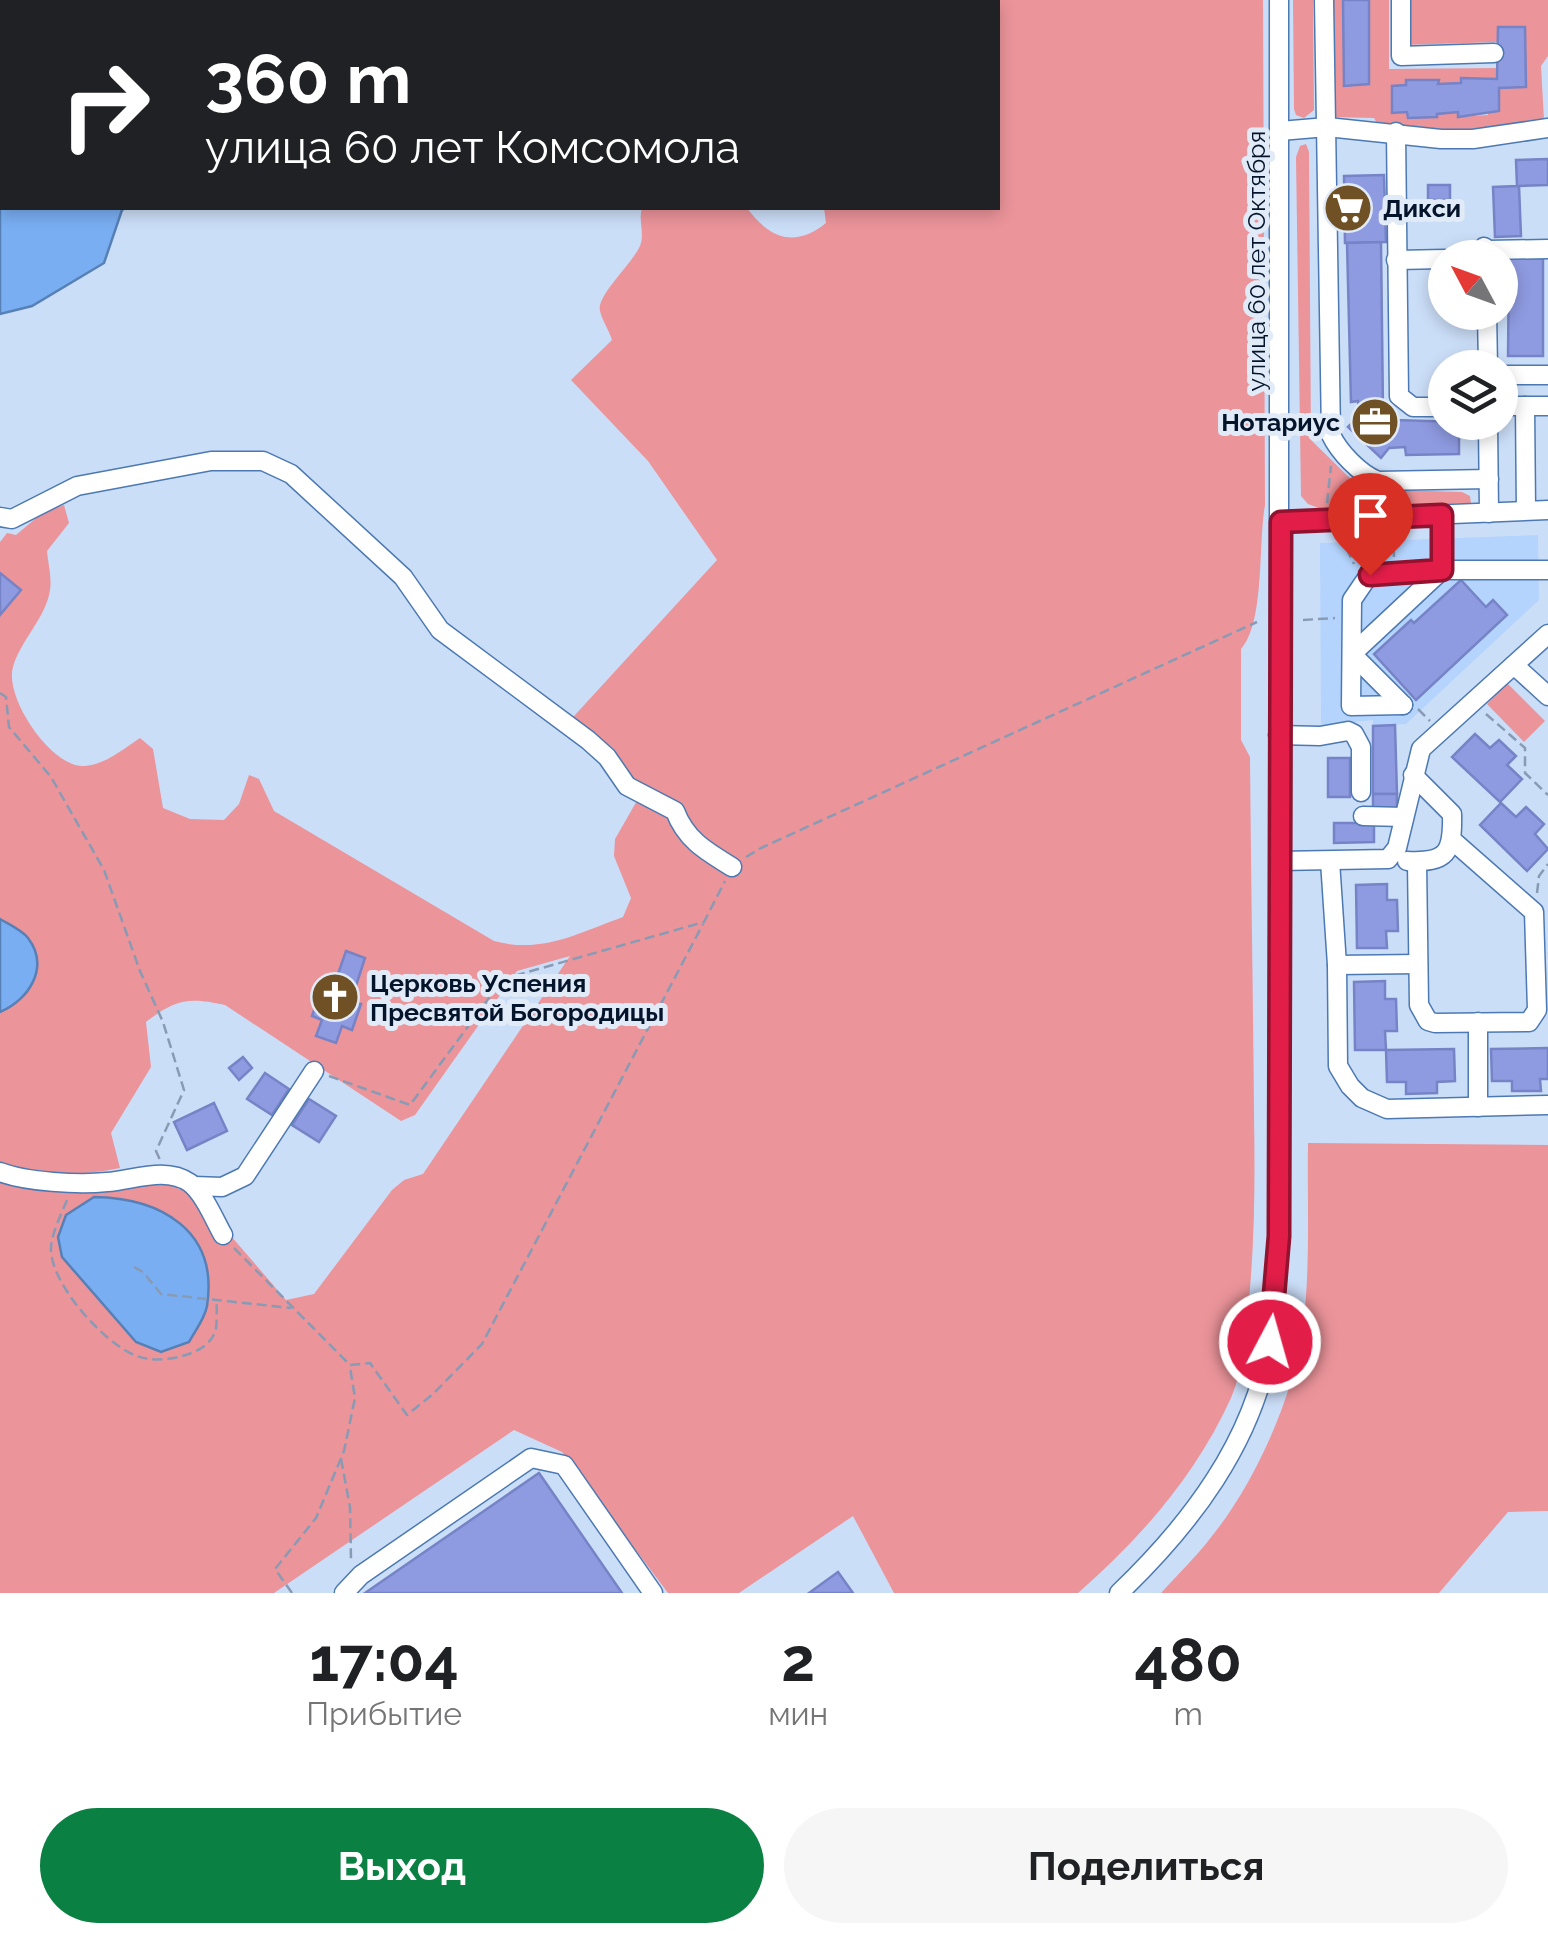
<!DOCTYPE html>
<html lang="ru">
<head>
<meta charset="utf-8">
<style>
	body { margin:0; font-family:Raleway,sans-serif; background:#f6f6f6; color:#202124; height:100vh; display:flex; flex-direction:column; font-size:38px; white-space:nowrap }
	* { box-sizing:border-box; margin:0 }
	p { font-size:32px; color:#757577 }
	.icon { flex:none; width:55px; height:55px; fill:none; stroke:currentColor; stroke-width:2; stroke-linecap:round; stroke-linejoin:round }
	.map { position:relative; height:1593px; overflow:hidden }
	.sheet { display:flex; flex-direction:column; background:#fff; flex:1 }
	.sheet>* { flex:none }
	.hud { position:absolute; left:0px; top:0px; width:1000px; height:210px; box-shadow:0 5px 15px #0003; background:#202124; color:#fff; overflow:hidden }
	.needle { width:65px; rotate:311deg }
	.tools { position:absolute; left:1428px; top:240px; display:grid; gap:20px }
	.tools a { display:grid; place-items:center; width:90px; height:90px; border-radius:50%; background:#fff; box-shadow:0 5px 15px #0003; font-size:50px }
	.pin { position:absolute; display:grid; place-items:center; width:85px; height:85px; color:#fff; margin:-102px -42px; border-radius:50% 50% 50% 0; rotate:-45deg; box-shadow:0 0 10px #0007 }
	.pin .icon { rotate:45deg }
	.me { position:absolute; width:110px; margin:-55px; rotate:6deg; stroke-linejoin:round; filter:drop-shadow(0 0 8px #0008) }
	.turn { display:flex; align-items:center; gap:35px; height:210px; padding:0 40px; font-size:45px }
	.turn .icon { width:130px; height:130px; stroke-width:2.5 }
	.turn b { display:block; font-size:70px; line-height:85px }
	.eta { display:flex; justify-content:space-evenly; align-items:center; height:170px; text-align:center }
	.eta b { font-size:60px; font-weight:700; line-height:70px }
	.cta { display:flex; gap:20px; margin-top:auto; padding:20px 40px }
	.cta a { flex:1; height:115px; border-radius:60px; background:#0b8043; color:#fff; font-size:40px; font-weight:700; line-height:115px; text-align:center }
	.cta a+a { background:#f6f6f6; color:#202124 }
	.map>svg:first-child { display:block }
	.built { fill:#b4d4fd }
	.green { fill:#eb949a }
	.water { fill:#79aef2; stroke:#5680b6; stroke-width:2.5 }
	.building { fill:#8e9be0; stroke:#7683c6; stroke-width:2.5 }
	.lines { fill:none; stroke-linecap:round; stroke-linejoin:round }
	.minor-casing { stroke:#4c79b2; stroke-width:21 }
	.path { stroke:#899bb4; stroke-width:2.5; stroke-dasharray:10 5; stroke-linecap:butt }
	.minor { stroke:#fff; stroke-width:18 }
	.route-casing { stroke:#92132f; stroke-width:25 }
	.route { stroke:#e11d48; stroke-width:18 }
	.labels { text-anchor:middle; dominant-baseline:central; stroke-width:10; stroke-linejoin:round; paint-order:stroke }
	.poi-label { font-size:25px; font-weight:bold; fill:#04152b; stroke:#e1eaf7; text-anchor:start }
	.street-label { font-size:25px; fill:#04152b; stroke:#e1eaf7 }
</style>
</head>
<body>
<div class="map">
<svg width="1548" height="1593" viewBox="0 0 1548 1593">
	<rect width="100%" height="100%" fill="#cbdef8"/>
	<polygon class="built" points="1538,535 1539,600 1406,724 1373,726 1373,720 1321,726 1320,543"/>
	<g class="green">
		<path d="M885 0H1263L1265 505C1258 544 1265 622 1241 649V740L1250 757C1251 876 1253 994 1254 1113 1255 1178 1255 1244 1248 1309 1245 1339 1243 1370 1231 1398 1196 1475 1141 1538 1078 1593H894L853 1516 739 1593H668L562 1452 514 1430 274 1593H0V1180L129 1186 166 1184 185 1191 225 1229 286 1300 314 1294 392 1190 404 1180 423 1174 570 956 517 971 415 1115 401 1121 225 1005C188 997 176 999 146 1022L151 1067 111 1133 120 1168C84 1176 35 1177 0 1165V542L7 533 16 535 42 513 64 505 69 523 47 551C48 563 52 578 50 590 46 618 20 641 13 667 4 698 52 768 84 766 105 765 123 749 140 738L153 749 163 808 190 819 224 820 239 804 249 775 259 779 274 811 494 941C543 954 578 933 623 917L631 898 614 856 615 839 638 799 564 727 717 560 648 461 571 380 612 340C609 330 602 320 600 311 596 296 632 264 640 246 645 233 638 221 642 208H747C770 239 795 248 826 223L824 208H998V2Z"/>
		<polygon points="1293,0 1313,0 1314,110 1304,118 1296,115 1294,109"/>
		<polygon points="1326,0 1389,0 1389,69 1498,68 1497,79 1461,78 1461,83 1439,84 1439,81 1406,81 1406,85 1392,86 1392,112 1407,112 1408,118 1436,117 1437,114 1458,112 1459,117 1488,115 1488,111 1499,111 1499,88 1526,86 1498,42 1403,45 1403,37 1411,35 1411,0 1548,0 1548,56 1541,66 1544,120 1523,126 1454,134 1380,128 1374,118 1331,117"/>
		<polygon points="1306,144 1309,152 1311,440 1361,489 1462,492 1470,496 1471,503 1321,509 1308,504 1301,496 1296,157 1300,146"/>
		<polygon points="1507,683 1545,721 1524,742 1487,704"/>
		<path d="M1308 1143 1548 1145V1511L1508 1512 1439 1593H1161C1178 1574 1197 1556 1212 1536 1254 1484 1292 1400 1302 1334 1311 1272 1307 1206 1308 1143Z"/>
	</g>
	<g class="water">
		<polygon points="0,153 2,153 2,208 126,208 122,210 104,263 32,306 0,314"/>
		<path d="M0 919C8 924 22 930 28 938 50 967 29 1000 0 1012Z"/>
		<path d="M94 1197C160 1198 219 1230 207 1306 205 1318 195 1331 189 1342L161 1352 136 1342 62 1257 58 1237 66 1215Z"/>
	</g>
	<g class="building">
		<polygon points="69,0 227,0 216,2"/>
		<polygon points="1343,0 1369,0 1369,84 1344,86"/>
		<polygon points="1498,27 1525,27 1526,87 1499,88 1499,111 1458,117 1458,112 1437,114 1437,117 1408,118 1407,112 1392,113 1392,86 1406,85 1406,80 1439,80 1438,84 1461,83 1461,78 1497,79"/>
		<polygon points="1548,159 1548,185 1519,186 1521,236 1495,237 1493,187 1517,186 1516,160"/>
		<polygon points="1384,175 1386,242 1345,243 1344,176"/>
		<rect x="1428" y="185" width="22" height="15"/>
		<polygon points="1381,242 1383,410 1395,420 1459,422 1459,454 1406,455 1405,447 1389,448 1381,458 1348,427 1359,416 1358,401 1351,402 1347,243"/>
		<polygon points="1509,257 1543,257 1543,356 1508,356"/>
		<polygon points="0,573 21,590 0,615"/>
		<polygon points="1461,580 1486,607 1493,600 1507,615 1416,700 1374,654 1411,620 1414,623"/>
		<polygon points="1395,725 1397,794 1373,794 1373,726"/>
		<polygon points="1475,734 1490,748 1499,740 1516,756 1507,765 1522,779 1500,802 1452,757"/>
		<rect x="1328" y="758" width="22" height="39"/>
		<rect x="1373" y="794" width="24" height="16"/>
		<polygon points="1501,803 1516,817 1526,807 1544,824 1535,834 1548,849 1527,871 1480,825"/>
		<polygon points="1334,823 1374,823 1374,842 1334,843"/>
		<polygon points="1387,884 1387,900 1397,900 1398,931 1386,931 1387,948 1357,948 1356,885"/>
		<polygon points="346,951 365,958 351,1001 361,1004 352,1030 342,1026 336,1043 316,1036 322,1020 312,1016 321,990 331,994"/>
		<polygon points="1385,981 1385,999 1396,999 1397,1031 1385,1031 1386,1050 1355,1050 1354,982"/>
		<polygon points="1548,1048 1548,1079 1540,1079 1541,1091 1512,1091 1512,1081 1492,1081 1491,1049"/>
		<polygon points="1454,1049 1455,1081 1437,1082 1437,1093 1406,1094 1406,1082 1387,1082 1386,1050"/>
		<polygon points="243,1057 252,1068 239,1080 229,1068"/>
		<polygon points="265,1073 289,1089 272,1115 247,1099"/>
		<polygon points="309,1099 336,1116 319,1142 292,1125"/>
		<polygon points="214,1103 227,1131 187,1150 174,1122"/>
		<polygon points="539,1473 622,1593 365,1593"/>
		<polygon points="838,1572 853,1593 809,1593"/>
	</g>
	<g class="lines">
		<g class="minor-casing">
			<g id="minor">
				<path d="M1324 0 1331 435C1339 452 1360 474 1378 481L1489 479"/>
				<polyline points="1401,0 1401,56 1494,53"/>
				<polyline points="1280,131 1327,127 1441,139 1473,139 1548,128"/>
				<polyline points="1396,132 1399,396 1413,407 1445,407"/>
				<polyline points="1484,247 1488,250 1548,249"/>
				<polyline points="1396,260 1445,259"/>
				<polyline points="1487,312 1488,368"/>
				<polyline points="1500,375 1548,375"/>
				<polyline points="1500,406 1548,406"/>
				<polyline points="1525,406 1526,510"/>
				<polyline points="1488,422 1489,513"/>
				<polyline points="1442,515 1442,570 1548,570"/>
				<path d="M0 517 12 519 77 486 211 461H263L291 474 403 577 440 630 588 740 607 757 627 786 675 811C686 840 706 851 732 867"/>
				<polyline points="1281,521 1548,510"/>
				<polyline points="1352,654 1442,570"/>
				<polyline points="1352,654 1403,705"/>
				<polyline points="1514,665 1548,696"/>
				<polyline points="1403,705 1351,706 1352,600 1369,575 1442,570"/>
				<polyline points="1278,735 1320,736 1348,731 1354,734 1361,747 1361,792"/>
				<polyline points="1363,816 1404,817"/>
				<polyline points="1279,861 1388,859 1397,848 1421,749 1548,634"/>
				<polyline points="1330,861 1337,965 1338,1066 1350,1086 1362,1098 1387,1109 1548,1105"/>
				<path d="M1407 861C1447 863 1453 853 1452 814L1413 775"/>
				<polyline points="1417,862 1419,1005 1428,1021 1435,1023 1529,1022 1537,1010 1534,912 1452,840"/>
				<polyline points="1337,965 1418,964"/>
				<polyline points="1478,1022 1478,1107"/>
				<path d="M0 1172C26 1182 79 1185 107 1182 134 1180 166 1166 190 1183 204 1194 214 1219 223 1235"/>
				<polyline points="194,1186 222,1187 245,1176 314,1071"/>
				<polyline points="344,1593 361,1575 531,1458 564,1465 653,1593"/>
				<path d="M1119 1593C1190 1525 1253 1443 1270 1343 1276 1308 1277 1271 1279 1236V0"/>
			</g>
		</g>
		<g class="path">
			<polyline points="1327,503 1331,466"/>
			<polyline points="1340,535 1354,564"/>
			<polyline points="1393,535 1394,557"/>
			<polyline points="1303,620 1335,618"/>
			<polyline points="0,693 6,697 9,727 51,777 104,870 140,971 163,1022 184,1090 156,1151 160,1160"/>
			<polyline points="1418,709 1430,721"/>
			<polyline points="1486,714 1525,748 1525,773 1548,795"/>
			<polyline points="746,857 761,848 1257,622"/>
			<polyline points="1537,893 1539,876 1548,864"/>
			<polyline points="329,1076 410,1105 503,979 704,922 725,881"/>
			<path d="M67 1200C61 1215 50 1236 51 1252 54 1287 102 1340 132 1354 147 1362 170 1360 186 1355 198 1351 210 1345 215 1332 218 1323 216 1309 217 1300"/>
			<polyline points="234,1248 350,1365 370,1363 407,1415 433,1394 482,1344 703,924"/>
			<polyline points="134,1267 143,1272 161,1294 291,1308"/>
			<polyline points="341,1459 350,1507 351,1560"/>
			<polyline points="292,1593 275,1569 316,1518 344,1451 355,1398 350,1367"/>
		</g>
		<use href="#minor" class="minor"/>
	</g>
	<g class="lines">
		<g class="route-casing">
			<polyline id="route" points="1270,1342 1279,1236 1281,522 1442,515 1442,570 1370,575"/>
		</g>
		<use href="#route" class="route"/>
	</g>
	<defs>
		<g id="supermarket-disc" transform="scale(2.5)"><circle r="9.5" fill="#6f5125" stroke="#e1eaf7"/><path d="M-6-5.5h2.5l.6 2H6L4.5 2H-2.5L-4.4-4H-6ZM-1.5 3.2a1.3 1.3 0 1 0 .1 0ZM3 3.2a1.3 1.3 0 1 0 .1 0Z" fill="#fff"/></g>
		<g id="office-disc" transform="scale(2.5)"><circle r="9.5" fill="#6f5125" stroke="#e1eaf7"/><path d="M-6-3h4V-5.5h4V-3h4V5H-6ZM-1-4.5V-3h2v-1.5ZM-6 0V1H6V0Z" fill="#fff"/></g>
		<g id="church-disc" transform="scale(2.5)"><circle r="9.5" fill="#6f5125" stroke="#e1eaf7"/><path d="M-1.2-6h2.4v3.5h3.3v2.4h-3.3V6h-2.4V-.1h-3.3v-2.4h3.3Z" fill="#fff"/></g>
	</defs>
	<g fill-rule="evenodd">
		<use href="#supermarket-disc" x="1348" y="208"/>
		<use href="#office-disc" x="1375" y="422"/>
		<use href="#church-disc" x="335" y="997"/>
	</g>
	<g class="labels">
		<g class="poi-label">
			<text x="1383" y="208">Дикси</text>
			<text x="1340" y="422" text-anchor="end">Нотариус</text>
			<text x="370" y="983">Церковь Успения<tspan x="370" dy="29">Пресвятой Богородицы</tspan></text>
		</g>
		<g class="street-label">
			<text transform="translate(1256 261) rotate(-90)">улица 60 лет Октября</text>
		</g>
	</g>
</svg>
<div class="tools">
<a><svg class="needle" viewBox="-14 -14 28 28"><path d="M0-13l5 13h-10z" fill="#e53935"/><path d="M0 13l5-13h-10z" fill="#757577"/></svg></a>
<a><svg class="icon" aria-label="layers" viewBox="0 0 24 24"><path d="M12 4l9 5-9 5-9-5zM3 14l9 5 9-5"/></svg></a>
</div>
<div class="pin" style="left:1370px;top:575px;background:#d93025"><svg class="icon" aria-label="arrive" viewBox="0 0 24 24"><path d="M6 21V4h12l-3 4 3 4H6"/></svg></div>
<svg class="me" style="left:1270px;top:1342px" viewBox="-20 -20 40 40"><circle r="17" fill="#e11d48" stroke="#fff" stroke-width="3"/><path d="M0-11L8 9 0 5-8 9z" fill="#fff"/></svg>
<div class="hud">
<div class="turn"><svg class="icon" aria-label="right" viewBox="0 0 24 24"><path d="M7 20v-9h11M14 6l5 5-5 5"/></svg><div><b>360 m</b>улица 60 лет Комсомола</div></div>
</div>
</div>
<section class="sheet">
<div class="eta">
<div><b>17:04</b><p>Прибытие</p></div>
<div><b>2</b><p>мин</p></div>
<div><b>480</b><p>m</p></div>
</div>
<div class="cta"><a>Выход</a><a>Поделиться</a></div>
</section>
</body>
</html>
